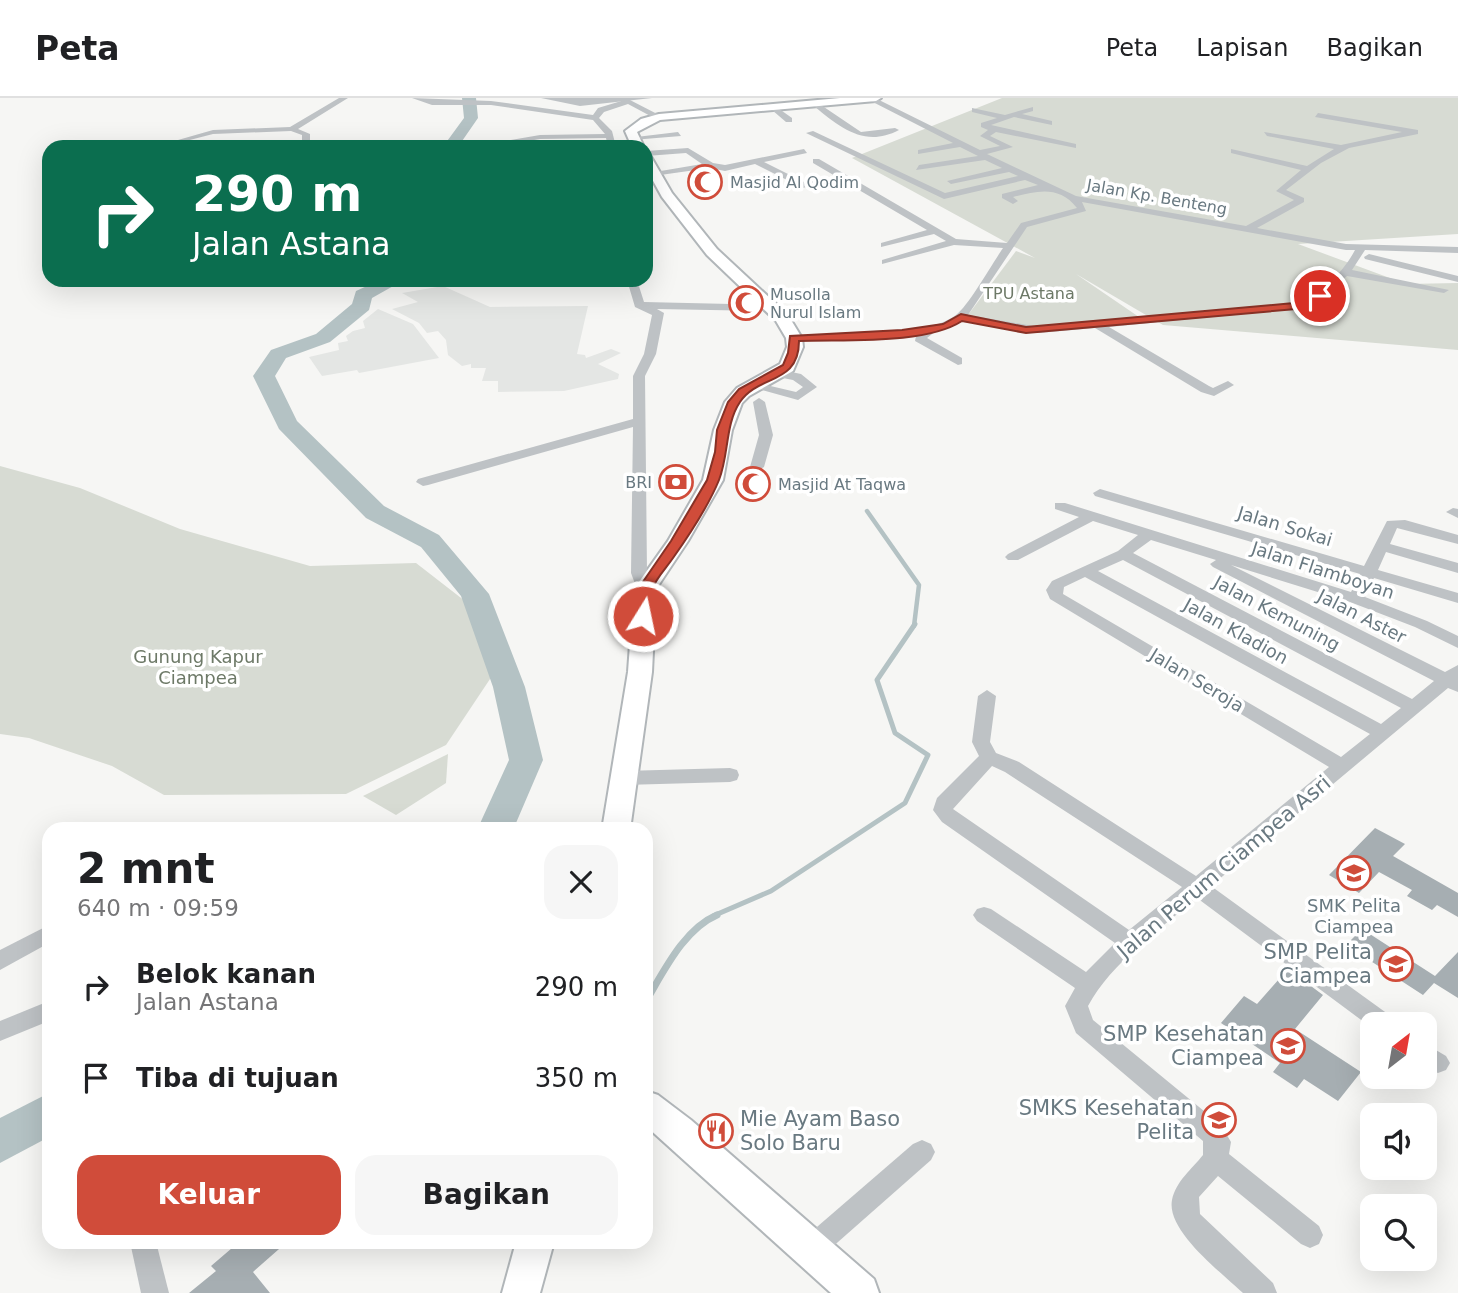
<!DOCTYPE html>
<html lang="id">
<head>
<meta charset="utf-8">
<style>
	body { margin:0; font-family:"DejaVu Sans",sans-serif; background:#f6f6f6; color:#202124; height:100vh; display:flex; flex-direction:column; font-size:26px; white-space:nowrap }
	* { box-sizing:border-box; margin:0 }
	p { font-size:23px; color:#757577 }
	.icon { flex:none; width:38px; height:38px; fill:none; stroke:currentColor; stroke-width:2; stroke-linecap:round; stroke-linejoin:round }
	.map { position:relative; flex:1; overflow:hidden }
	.drawer { position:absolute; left:42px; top:724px; width:611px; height:427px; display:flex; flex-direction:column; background:#fff; border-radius:21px; box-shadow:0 7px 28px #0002 }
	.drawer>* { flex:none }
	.hud { position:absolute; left:42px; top:42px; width:611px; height:147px; border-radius:21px; box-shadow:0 7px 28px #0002; background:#0b6e4f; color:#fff; overflow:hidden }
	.needle { width:46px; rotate:31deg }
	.fabs { position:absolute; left:1360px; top:914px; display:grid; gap:14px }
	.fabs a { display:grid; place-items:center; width:77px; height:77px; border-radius:14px; background:#fff; box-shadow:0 7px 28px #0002; font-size:35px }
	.pin { position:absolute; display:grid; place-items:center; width:60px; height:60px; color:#fff; margin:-30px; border:4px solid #fff; border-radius:50%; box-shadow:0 2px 7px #0007 }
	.me { position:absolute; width:77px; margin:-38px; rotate:10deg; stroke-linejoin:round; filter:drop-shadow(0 0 5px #0008) }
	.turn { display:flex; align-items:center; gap:24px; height:147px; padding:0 35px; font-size:32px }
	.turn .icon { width:91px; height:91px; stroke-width:2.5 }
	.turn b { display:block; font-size:49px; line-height:60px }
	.round { display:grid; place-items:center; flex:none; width:74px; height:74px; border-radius:21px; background:#f6f6f6 }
	.overview { display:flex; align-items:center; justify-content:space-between; height:119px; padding:0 35px }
	h1 { font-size:42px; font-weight:600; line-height:52px }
	.button { display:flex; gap:14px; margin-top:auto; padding:14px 35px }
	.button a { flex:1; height:80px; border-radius:21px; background:#d04c3a; color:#fff; font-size:28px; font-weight:600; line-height:80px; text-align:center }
	.button a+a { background:#f6f6f6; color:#202124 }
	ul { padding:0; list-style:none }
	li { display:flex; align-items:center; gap:21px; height:91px; padding:0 35px }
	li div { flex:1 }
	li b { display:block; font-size:26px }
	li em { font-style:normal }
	header { display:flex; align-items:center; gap:42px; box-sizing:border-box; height:98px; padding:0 35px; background:#fff; border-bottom:2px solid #e0e0e0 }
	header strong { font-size:33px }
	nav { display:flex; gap:38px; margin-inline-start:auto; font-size:24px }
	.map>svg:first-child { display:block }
	.built { fill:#e4e6e4 }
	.green { fill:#d7dbd3 }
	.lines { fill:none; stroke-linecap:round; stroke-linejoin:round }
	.stream-far2 { stroke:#b4c2c4; stroke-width:4.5 }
	.stream-far1 { stroke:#b4c2c4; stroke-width:5 }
	.stream { stroke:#b4c2c4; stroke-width:7 }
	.river { fill:#b4c2c4; fill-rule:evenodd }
	.building { fill:#a6aeb2 }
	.secondary-casing { stroke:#b1b6b9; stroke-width:4 }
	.minor { fill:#bec2c5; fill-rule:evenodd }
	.tertiary { fill:#bec2c5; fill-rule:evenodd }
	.secondary { fill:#fff; fill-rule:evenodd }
	.route { fill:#d04c3a; stroke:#873126; stroke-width:2 }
	.labels { text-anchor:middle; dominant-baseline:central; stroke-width:7; stroke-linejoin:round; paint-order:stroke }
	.far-poi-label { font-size:16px; fill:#697981; stroke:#fff; text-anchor:start }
	.far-street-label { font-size:16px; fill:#697981; stroke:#fff }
	.far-park-label { font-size:16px; fill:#6d7967; stroke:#fff }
	.street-label { font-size:18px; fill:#697981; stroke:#fff }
	.park-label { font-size:18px; fill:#6d7967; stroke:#fff }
	.poi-label { font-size:18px; fill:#697981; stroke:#fff }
	.near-street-label { font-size:21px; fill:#697981; stroke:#fff }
	.near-poi-label { font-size:21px; fill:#697981; stroke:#fff; text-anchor:end }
</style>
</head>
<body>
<header>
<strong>Peta</strong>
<nav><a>Peta</a><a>Lapisan</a><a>Bagikan</a></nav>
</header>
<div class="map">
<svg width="1458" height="1195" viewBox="0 0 1458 1195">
	<rect width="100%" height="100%" fill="#f6f6f4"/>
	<g class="built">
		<polygon points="443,188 490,209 588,208 577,256 585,257 586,260 611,251 621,255 598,266 619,276 618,281 564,293 498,294 498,283 482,283 486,270 471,270 471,266 462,268 448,257 446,242 438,233 427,235 419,225 392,211 418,204 402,195"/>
		<polygon points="378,211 413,226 439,260 359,275 357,272 322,278 309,259 339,252 338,245 348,243 346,238 353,233 365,230 363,223"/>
	</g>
	<g class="green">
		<polygon points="1002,0 1458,0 1458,136 1298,146 1406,186 1458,185 1458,252 1163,227 1076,176 1139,219 1036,231 968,217 1016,153 1035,160 852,60"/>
		<polygon points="0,368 80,390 180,431 310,468 416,465 483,517 492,578 446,647 346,696 164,697 112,668 29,640 0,636"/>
		<polygon points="448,656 446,685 396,717 363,698"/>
	</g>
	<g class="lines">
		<polyline class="stream-far2" points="867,413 919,487 914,528"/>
		<polyline class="stream-far1" points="713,818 771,793 905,705 928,657 895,635 877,582 915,526"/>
		<path class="stream" d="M646 903C664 873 684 831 717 817"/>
		<g class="river">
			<polygon points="462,0 476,0 478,20 460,46 461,49 447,49 445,46 464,20"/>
			<polygon points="380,182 404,182 372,200 369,212 330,244 286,260 275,278 297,323 384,408 439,437 489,496 525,589 543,662 513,732 477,732 509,662 493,589 461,498 421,449 366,420 279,331 253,278 271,252 316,236 352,206 356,193"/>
			<polygon points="49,995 49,1039 0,1065 0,1020"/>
		</g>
	</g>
	<g class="building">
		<polygon points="1375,730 1405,746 1393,758 1458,795 1458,819 1437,807 1432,812 1407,798 1412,792 1379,774 1359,795 1329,777"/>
		<polygon points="1362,831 1435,878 1458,854 1458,900 1434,885 1423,897 1346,847"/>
		<polygon points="1288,871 1323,897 1295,931 1361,974 1338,1003 1304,981 1297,990 1273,974 1280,965 1221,925 1244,898 1257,906"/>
		<polygon points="239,1144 287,1144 253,1174 270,1195 189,1195 216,1173 211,1168"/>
	</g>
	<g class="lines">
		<g class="secondary-casing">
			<g id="secondary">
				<polygon points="840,0 881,0 876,3 660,22 637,34 644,49 632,49 625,33 641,21 659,16"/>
				<polygon points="646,57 650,57 672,95 717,151 788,217 802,240 803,249 793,273 749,298 742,305 732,332 723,382 688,443 656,491 652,574 630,732 602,732 628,574 634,491 668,443 703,382 714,332 725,304 737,290 780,266 787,249 786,240 776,223 707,157 662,99 646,70"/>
				<polygon points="646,993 658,997 691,1022 874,1181 879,1195 831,1195 646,1028"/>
				<polygon points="516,1144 554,1144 540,1195 502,1195"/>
			</g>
		</g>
		<g class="minor">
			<polygon points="339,0 348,0 298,31 310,36 310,49 302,49 302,37 291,33 213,36 182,44 178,42 213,32 290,29"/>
			<polygon points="412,0 491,3 593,17 598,10 628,1 663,19 656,21 628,6 604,14 599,20 612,33 616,49 608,49 606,40 540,41 500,48 463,47 460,43 500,44 540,37 605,36 593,22 491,7 432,7"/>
			<path d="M875 0 980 52 1000 48 980 38 988 32 981 29V25L997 20 972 14V10L1005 17 1033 9V13L1022 16 1052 23V27L1014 19 991 27 1076 46V50L996 34 990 38 1013 49 987 56 1076 98 1246 128 1294 102 1276 93 1301 72 1231 55V51L1307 68 1334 51 1267 38 1264 34 1341 47 1402 34 1315 19 1318 15 1418 32V36L1349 50 1321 65 1286 92 1304 100V104L1257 130 1346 146 1458 149V155L1365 152 1352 172 1449 192 1444 195 1347 178 1318 203 1296 211 1109 229 1209 288 1213 290 1228 283 1234 287 1214 298 1201 294 1095 230 1039 235 962 223 936 233 927 240 962 260V266L958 267 915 243 916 238 880 242H790V238L794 237C835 235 922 242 956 217 969 207 992 166 1003 150L954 147 882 166V162L946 143 934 136 881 149V145L927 132 813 65V61H819L956 141 1007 145 1021 125 1077 110C1059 87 1037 93 1013 99L1018 103 1013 106 1002 100V96L1038 87 1025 82 944 101 806 35 813 33 945 95 1018 78 1009 74 951 86 947 83 1002 70 985 62 916 72 919 67 978 58 960 49 918 56V52L953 45 867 1ZM1082 104 1346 152H1355C1343 175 1320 197 1295 205L1039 229 968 217 1027 129 1086 113Z"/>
			<path d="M818 5 861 34 895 30 899 32C865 50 841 30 815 9Z"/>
			<polygon points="775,8 792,20 792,24 786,24 772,12"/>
			<polygon points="678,34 681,38 632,42 628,40"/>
			<polygon points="688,50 713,65 725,67 804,51 807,55 764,64 804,84 825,79 829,82 803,90 755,66 725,73 710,70 653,78 649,75 702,66 686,55 646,58 646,53"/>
			<polygon points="1369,156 1458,178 1458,184 1365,161 1364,159"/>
			<path d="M610 182C602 187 583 188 575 183Z"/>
			<polygon points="627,182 637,182 644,204 771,207 776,210 771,213 657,211 664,215 656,256 645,278 647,475 653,491 645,496 637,491 631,475 633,329 428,387 423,388 416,384 418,381 633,321 633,278 644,256 652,217 635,209"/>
			<polygon points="777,271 801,276 817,289 798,302 747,288 753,284 796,294 803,289 793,282 773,278 773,272"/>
			<polygon points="759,300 765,304 773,337 764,369 757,373 750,369 759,337 753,304"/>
			<path d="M1100 391 1364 468 1387 423 1405 422 1458 437V446L1397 430 1390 446 1458 465V475L1386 454 1378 472 1458 495V505L1374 480 1365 499 1427 523 1458 538V550L1415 529 1350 504 1231 467 1445 574 1458 567V594L1448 590 1211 788 1392 919 1395 926H1372V930L1197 800C1159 832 1112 864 1088 908L1093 922 1221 1027 1231 1044 1229 1056 1319 1128 1323 1137 1319 1146 1310 1150 1301 1146 1218 1078 1199 1099 1200 1116 1273 1185 1277 1195H1243C1222 1175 1166 1133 1172 1102 1176 1083 1192 1071 1203 1057V1043L1076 935 1065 908 1075 890 977 823 973 817 977 811 984 809 991 811 1086 874 1115 845 942 724 933 712 937 700 979 658 972 644 978 598 987 592 996 598 990 644 996 655 1019 664 1196 778 1329 669 1050 501 1046 492 1052 483 1118 453 1138 437 1093 423 1018 462H1008L1005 459 1008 456 1079 419 1055 411V405H1065L1351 494 1360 476 1095 398 1093 395ZM1151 442 1216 462 1210 466 1213 469 1434 583 1412 601 1133 455ZM1123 462 1401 610 1381 626 1098 473ZM1085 479 1370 636 1341 659 1063 496 1064 489ZM992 668 1005 674 1182 789 1129 832 953 711Z"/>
			<polygon points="1453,410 1458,411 1458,420 1446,414"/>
			<polygon points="730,670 737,672 739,677 737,682 730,684 624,687 617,685 615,680 617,675 624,673"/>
			<polygon points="409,725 420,727 423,732 399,732 402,727"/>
			<polygon points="49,827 49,845 0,872 0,852"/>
			<polygon points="49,903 49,923 0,943 0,923"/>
			<polygon points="1424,945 1446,958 1450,965 1446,972 1438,975 1424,969"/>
			<polygon points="922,1042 931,1046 935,1054 931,1062 821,1159 812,1163 803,1159 799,1150 803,1141 913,1046"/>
			<polygon points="130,1144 156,1144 169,1195 141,1195"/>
		</g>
		<polygon class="tertiary" points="541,0 652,0 580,8"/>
		<use href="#secondary" class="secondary"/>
	</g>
	<path class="route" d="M1320 195 1323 200 1296 211 1026 235 962 223C925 247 844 241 799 243 799 287 759 276 740 304 725 326 729 357 719 382 708 409 690 436 673 460 667 469 655 481 652 492 650 499 651 510 651 518L643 523 636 518 638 491 671 443 707 382 715 354 717 332 728 304 739 291 783 267 788 255 790 238 902 232 943 226 961 216 1026 229 1294 205Z"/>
	<defs>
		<g id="mosque-ring" transform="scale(1.75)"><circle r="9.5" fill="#fff" stroke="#d04c3a" stroke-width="1.5"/><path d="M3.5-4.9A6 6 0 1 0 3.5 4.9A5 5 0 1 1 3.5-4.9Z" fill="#d04c3a"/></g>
		<g id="bank-ring" transform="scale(1.75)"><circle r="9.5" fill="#fff" stroke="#d04c3a" stroke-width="1.5"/><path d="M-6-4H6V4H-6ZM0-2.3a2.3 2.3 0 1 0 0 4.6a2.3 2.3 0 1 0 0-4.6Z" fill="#d04c3a"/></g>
		<g id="school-ring" transform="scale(1.75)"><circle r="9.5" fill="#fff" stroke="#d04c3a" stroke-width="1.5"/><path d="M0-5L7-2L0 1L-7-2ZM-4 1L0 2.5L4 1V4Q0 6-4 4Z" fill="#d04c3a"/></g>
		<g id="restaurant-ring" transform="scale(1.75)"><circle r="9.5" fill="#fff" stroke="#d04c3a" stroke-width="1.5"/><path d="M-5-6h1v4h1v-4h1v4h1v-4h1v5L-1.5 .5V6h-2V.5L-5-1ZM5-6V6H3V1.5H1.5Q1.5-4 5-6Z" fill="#d04c3a"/></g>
	</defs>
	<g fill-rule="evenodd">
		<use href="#mosque-ring" x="705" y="84"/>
		<use href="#mosque-ring" x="746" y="205"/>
		<use href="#bank-ring" x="676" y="384"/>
		<use href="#mosque-ring" x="753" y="386"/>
		<use href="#school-ring" x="1354" y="775"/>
		<use href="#school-ring" x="1396" y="866"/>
		<use href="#school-ring" x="1288" y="948"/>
		<use href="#school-ring" x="1219" y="1022"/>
		<use href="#restaurant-ring" x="716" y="1033"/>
	</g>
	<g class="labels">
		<g class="far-poi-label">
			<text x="730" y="84">Masjid Al Qodim</text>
			<text x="770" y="196">Musolla<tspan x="770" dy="18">Nurul Islam</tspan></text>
			<text x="652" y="384" text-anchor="end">BRI</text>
			<text x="778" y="386">Masjid At Taqwa</text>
		</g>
		<g class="far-street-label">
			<text transform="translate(1157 99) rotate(10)">Jalan Kp. Benteng</text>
		</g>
		<g class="far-park-label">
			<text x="1029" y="195">TPU Astana</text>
		</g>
		<g class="street-label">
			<text transform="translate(1285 428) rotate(17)">Jalan Sokai</text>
			<text transform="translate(1323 472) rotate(18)">Jalan Flamboyan</text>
			<text transform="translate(1277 515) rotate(28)">Jalan Kemuning</text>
			<text transform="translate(1362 518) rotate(27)">Jalan Aster</text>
			<text transform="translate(1236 533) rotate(29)">Jalan Kladion</text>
			<text transform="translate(1197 582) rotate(31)">Jalan Seroja</text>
		</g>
		<g class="park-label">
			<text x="198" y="558">Gunung Kapur<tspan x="198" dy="21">Ciampea</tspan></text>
		</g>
		<g class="poi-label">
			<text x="1354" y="807">SMK Pelita<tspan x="1354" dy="21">Ciampea</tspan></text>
		</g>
		<g class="near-street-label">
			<text transform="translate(1224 769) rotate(-40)">Jalan Perum Ciampea Asri</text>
		</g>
		<g class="near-poi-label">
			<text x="1372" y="854">SMP Pelita<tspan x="1372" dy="24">Ciampea</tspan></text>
			<text x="1264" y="936">SMP Kesehatan<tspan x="1264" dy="24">Ciampea</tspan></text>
			<text x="1194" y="1010">SMKS Kesehatan<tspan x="1194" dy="24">Pelita</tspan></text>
			<text x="740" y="1021" text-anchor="start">Mie Ayam Baso<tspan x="740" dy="24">Solo Baru</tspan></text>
		</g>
	</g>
</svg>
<div class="fabs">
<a><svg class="needle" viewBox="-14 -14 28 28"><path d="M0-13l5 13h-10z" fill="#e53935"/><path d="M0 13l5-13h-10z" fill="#757577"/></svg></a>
<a><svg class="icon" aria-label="sound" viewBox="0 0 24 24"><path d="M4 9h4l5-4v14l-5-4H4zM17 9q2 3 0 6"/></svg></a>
<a><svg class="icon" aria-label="search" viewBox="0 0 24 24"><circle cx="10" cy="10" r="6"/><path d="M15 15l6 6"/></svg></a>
</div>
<div class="pin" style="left:1320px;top:198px;background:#d93025"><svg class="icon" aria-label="arrive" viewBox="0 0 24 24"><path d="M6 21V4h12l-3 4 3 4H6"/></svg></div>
<svg class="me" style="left:643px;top:518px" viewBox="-20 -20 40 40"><circle r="17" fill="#d04c3a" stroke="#fff" stroke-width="3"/><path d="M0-11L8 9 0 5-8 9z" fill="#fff"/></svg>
<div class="hud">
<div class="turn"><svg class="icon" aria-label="right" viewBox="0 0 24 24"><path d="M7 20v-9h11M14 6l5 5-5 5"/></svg><div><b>290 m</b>Jalan Astana</div></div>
</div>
<section class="drawer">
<div class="overview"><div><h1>2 mnt</h1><p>640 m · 09:59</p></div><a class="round"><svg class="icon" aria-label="close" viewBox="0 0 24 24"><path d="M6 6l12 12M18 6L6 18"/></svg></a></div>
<ul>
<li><svg class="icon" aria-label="right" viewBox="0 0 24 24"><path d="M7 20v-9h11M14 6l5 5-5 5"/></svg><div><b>Belok kanan</b><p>Jalan Astana</p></div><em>290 m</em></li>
<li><svg class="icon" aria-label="arrive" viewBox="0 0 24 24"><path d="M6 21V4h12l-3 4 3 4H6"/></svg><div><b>Tiba di tujuan</b></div><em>350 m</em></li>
</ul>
<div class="button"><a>Keluar</a><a>Bagikan</a></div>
</section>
</div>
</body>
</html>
